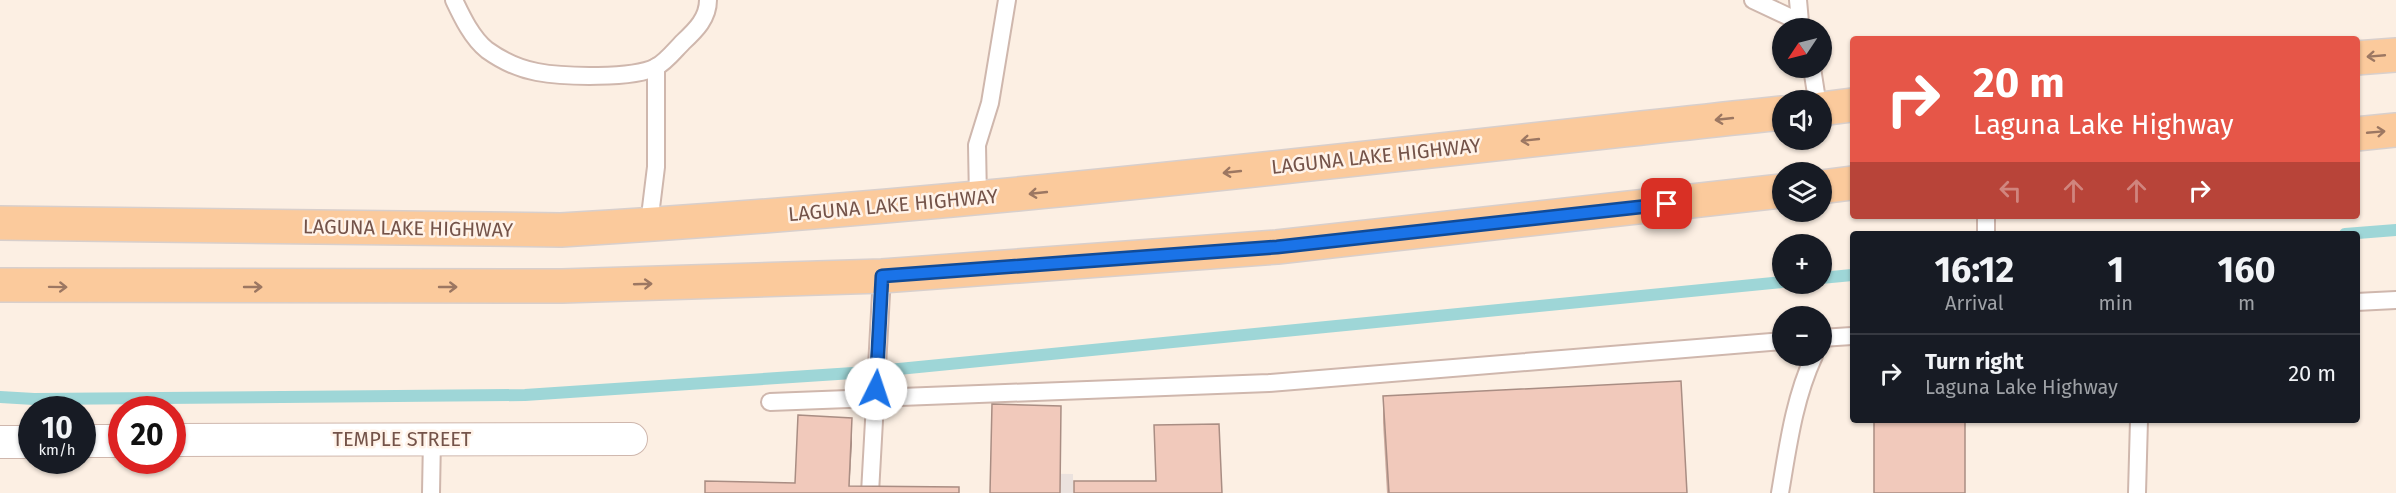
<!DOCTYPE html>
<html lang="en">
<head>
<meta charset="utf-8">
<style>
	body { margin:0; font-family:"Fira Sans",sans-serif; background:#20242c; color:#f1f3f6; height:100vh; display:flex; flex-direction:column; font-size:22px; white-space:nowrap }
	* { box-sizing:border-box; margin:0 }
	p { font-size:20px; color:#9ea1a6 }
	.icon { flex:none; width:33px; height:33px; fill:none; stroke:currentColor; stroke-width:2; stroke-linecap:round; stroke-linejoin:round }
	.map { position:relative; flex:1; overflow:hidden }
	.details { position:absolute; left:1850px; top:231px; width:510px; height:192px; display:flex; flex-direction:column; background:#171b24; border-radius:6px; box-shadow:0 2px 4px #0004 }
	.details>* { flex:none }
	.hud { position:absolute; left:1850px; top:36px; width:510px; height:183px; border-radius:6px; box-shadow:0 2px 4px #0004; background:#e65648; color:#fff; overflow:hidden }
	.needle { width:39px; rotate:235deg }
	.fabs { position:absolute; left:1772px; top:18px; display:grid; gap:12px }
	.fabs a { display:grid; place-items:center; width:60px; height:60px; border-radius:50%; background:#171b24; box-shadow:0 2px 4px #0004; font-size:30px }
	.speed { position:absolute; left:18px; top:396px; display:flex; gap:12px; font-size:30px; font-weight:700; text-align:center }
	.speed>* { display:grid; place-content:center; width:78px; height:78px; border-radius:50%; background:#171b24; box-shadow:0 2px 4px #0004; line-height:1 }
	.speed small { font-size:15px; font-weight:400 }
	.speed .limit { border:9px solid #d22; background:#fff; color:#111 }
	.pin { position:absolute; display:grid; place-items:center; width:51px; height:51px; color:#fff; margin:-26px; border-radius:12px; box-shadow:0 3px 9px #0006 }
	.me { position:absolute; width:66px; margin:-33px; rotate:4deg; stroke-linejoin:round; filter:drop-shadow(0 0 4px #0008) }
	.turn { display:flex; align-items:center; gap:21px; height:126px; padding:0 24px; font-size:27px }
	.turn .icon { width:78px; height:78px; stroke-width:2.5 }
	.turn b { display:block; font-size:42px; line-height:51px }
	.lanes { display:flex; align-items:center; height:57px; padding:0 24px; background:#0003; justify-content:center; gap:30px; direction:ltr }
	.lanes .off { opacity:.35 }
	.eta { display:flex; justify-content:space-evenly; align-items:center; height:102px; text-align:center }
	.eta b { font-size:36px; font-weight:700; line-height:42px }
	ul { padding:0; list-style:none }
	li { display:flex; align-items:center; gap:18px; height:78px; padding:0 24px; border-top:2px solid #363941 }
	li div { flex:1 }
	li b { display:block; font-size:22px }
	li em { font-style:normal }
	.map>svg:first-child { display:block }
	.industrial { fill:#ebe2de }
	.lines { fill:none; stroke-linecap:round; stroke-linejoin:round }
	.stream { stroke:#9ed6d7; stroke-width:12 }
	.service-casing { stroke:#cfb7ad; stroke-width:20 }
	.minor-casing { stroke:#cfb7ad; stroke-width:34 }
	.primary-casing { stroke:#d8cfcc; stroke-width:36 }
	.service { stroke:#fff; stroke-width:16 }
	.minor { stroke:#fff; stroke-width:32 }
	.primary { stroke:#fbca9c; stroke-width:33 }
	.wall { fill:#cfada1 }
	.shaded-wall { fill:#a98d83 }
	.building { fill:#f1c9bb; stroke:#a98d83; stroke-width:1.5 }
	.oneway { stroke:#9c7762 }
	.route-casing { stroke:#114b97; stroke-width:15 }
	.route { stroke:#1a73e8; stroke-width:10 }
	.labels { text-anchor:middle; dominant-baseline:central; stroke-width:5; stroke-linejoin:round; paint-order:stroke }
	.street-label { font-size:20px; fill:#745349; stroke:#fff3e9 }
</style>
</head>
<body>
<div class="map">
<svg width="2396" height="493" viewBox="0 0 2396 493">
	<rect width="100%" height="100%" fill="#fcefe3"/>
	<polygon class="industrial" points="991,473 1073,474 1073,493 991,493"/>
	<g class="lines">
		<g class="stream">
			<polyline points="2345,234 2396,230"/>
			<polyline points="1821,278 1852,275"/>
			<polyline points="0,397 34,399 525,395 868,372 1782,282"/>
		</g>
		<g class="service-casing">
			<g id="service">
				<path d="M454 0C462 17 472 38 487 50 501 60 520 69 537 72 563 77 634 79 656 67 666 62 675 50 683 42 696 30 708 18 708 0"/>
				<polyline points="1753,0 1800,22 1802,28"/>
				<polyline points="1798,0 1800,22"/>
				<polyline points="1812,68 1817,100"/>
				<polyline points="978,199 977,145 990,103 1007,0"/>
				<polyline points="1986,216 1986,234"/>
				<polyline points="649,224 656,167 656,67"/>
				<polyline points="2356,302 2396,300"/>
				<polyline points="1821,338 1852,336"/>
				<polyline points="770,402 1269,383 1782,341"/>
				<polyline points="431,493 432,438"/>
				<polyline points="870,493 882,276"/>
				<path d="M1780 493C1788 446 1794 399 1814 356"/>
				<polyline points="2137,493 2139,420"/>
			</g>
		</g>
		<g class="minor-casing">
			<g id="minor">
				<polyline points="172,440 631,439"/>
				<polyline points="82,441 122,441"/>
				<polyline points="0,442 32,442"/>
			</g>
		</g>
		<g class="primary-casing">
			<g id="primary">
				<polyline points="2356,58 2396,55"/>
				<polyline points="1821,109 1852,105"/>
				<polyline points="2356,134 2396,130"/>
				<polyline points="1821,187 1852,183"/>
				<path d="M0 223 561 230C970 206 1376 156 1782 113"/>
				<polyline points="0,285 562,286 882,276 1277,247 1782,191"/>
			</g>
		</g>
		<use href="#service" class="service"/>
		<use href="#minor" class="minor"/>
		<use href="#primary" class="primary"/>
	</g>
	<polygon class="wall" points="1383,396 1687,493 1387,493 1383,423"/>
	<polygon class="shaded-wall" points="852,418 852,443 849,493"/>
	<g class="building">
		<polygon points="1681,381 1687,493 1389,493 1383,396"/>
		<polygon points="992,404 1061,406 1060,493 990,493"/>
		<polygon points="798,415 852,418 849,486 959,487 959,493 705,493 705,481 795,483"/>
		<rect x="1874" y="420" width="91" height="73"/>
		<polygon points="1219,424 1222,493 1074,493 1074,481 1156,481 1154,425"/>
	</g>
	<defs><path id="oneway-shaft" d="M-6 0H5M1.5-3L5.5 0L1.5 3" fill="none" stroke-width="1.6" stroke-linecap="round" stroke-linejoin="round" transform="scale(1.5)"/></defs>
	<g class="oneway">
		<use href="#oneway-shaft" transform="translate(2376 56) rotate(175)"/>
		<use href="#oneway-shaft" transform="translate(1724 119) rotate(174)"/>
		<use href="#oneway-shaft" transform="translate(2376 132) rotate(-5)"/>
		<use href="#oneway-shaft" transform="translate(1530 140) rotate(174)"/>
		<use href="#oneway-shaft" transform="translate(1232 172) rotate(174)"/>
		<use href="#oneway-shaft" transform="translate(1038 193) rotate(174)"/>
		<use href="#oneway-shaft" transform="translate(643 284) rotate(-2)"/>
		<use href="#oneway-shaft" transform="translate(58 287) rotate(1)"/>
		<use href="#oneway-shaft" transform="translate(253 287)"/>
		<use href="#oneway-shaft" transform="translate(448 287)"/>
	</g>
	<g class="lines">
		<g class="route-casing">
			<polyline id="route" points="876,389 882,276 1277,247 1667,204"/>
		</g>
		<use href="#route" class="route"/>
	</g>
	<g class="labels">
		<g class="street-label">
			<text transform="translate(1376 156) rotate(-6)">LAGUNA LAKE HIGHWAY</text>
			<text transform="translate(893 205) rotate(-5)">LAGUNA LAKE HIGHWAY</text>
			<text transform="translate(408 228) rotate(1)">LAGUNA LAKE HIGHWAY</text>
			<text x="402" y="439">TEMPLE STREET</text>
		</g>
	</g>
</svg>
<div class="fabs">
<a><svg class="needle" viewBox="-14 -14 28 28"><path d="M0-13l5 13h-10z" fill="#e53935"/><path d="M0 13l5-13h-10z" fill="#9ea1a6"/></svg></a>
<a><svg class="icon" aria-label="sound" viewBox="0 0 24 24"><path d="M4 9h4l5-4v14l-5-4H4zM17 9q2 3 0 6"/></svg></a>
<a><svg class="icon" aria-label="layers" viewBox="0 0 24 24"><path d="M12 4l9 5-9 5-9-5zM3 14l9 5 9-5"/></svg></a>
<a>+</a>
<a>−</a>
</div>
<div class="speed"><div>10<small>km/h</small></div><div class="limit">20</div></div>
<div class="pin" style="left:1667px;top:204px;background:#d93025"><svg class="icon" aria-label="arrive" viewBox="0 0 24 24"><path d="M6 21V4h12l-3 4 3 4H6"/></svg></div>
<svg class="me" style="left:876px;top:389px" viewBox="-20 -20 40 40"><circle r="19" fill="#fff"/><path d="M0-13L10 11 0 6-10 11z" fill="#1a73e8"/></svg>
<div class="hud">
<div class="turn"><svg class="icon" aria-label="right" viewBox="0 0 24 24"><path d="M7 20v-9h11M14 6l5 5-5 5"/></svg><div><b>20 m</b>Laguna Lake Highway</div></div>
<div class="lanes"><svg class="icon off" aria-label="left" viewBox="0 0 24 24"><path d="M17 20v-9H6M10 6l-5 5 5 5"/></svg><svg class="icon off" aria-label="ahead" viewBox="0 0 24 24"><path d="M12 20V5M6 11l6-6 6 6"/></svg><svg class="icon off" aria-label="ahead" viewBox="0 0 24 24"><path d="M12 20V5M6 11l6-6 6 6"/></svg><svg class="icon" aria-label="right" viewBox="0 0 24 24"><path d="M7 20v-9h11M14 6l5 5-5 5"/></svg></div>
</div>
<section class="details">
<div class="eta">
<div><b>16:12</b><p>Arrival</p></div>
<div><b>1</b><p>min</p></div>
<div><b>160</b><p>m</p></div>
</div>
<ul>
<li><svg class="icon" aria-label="right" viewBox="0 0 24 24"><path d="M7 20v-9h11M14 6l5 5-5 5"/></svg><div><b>Turn right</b><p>Laguna Lake Highway</p></div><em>20 m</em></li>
</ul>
</section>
</div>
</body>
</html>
